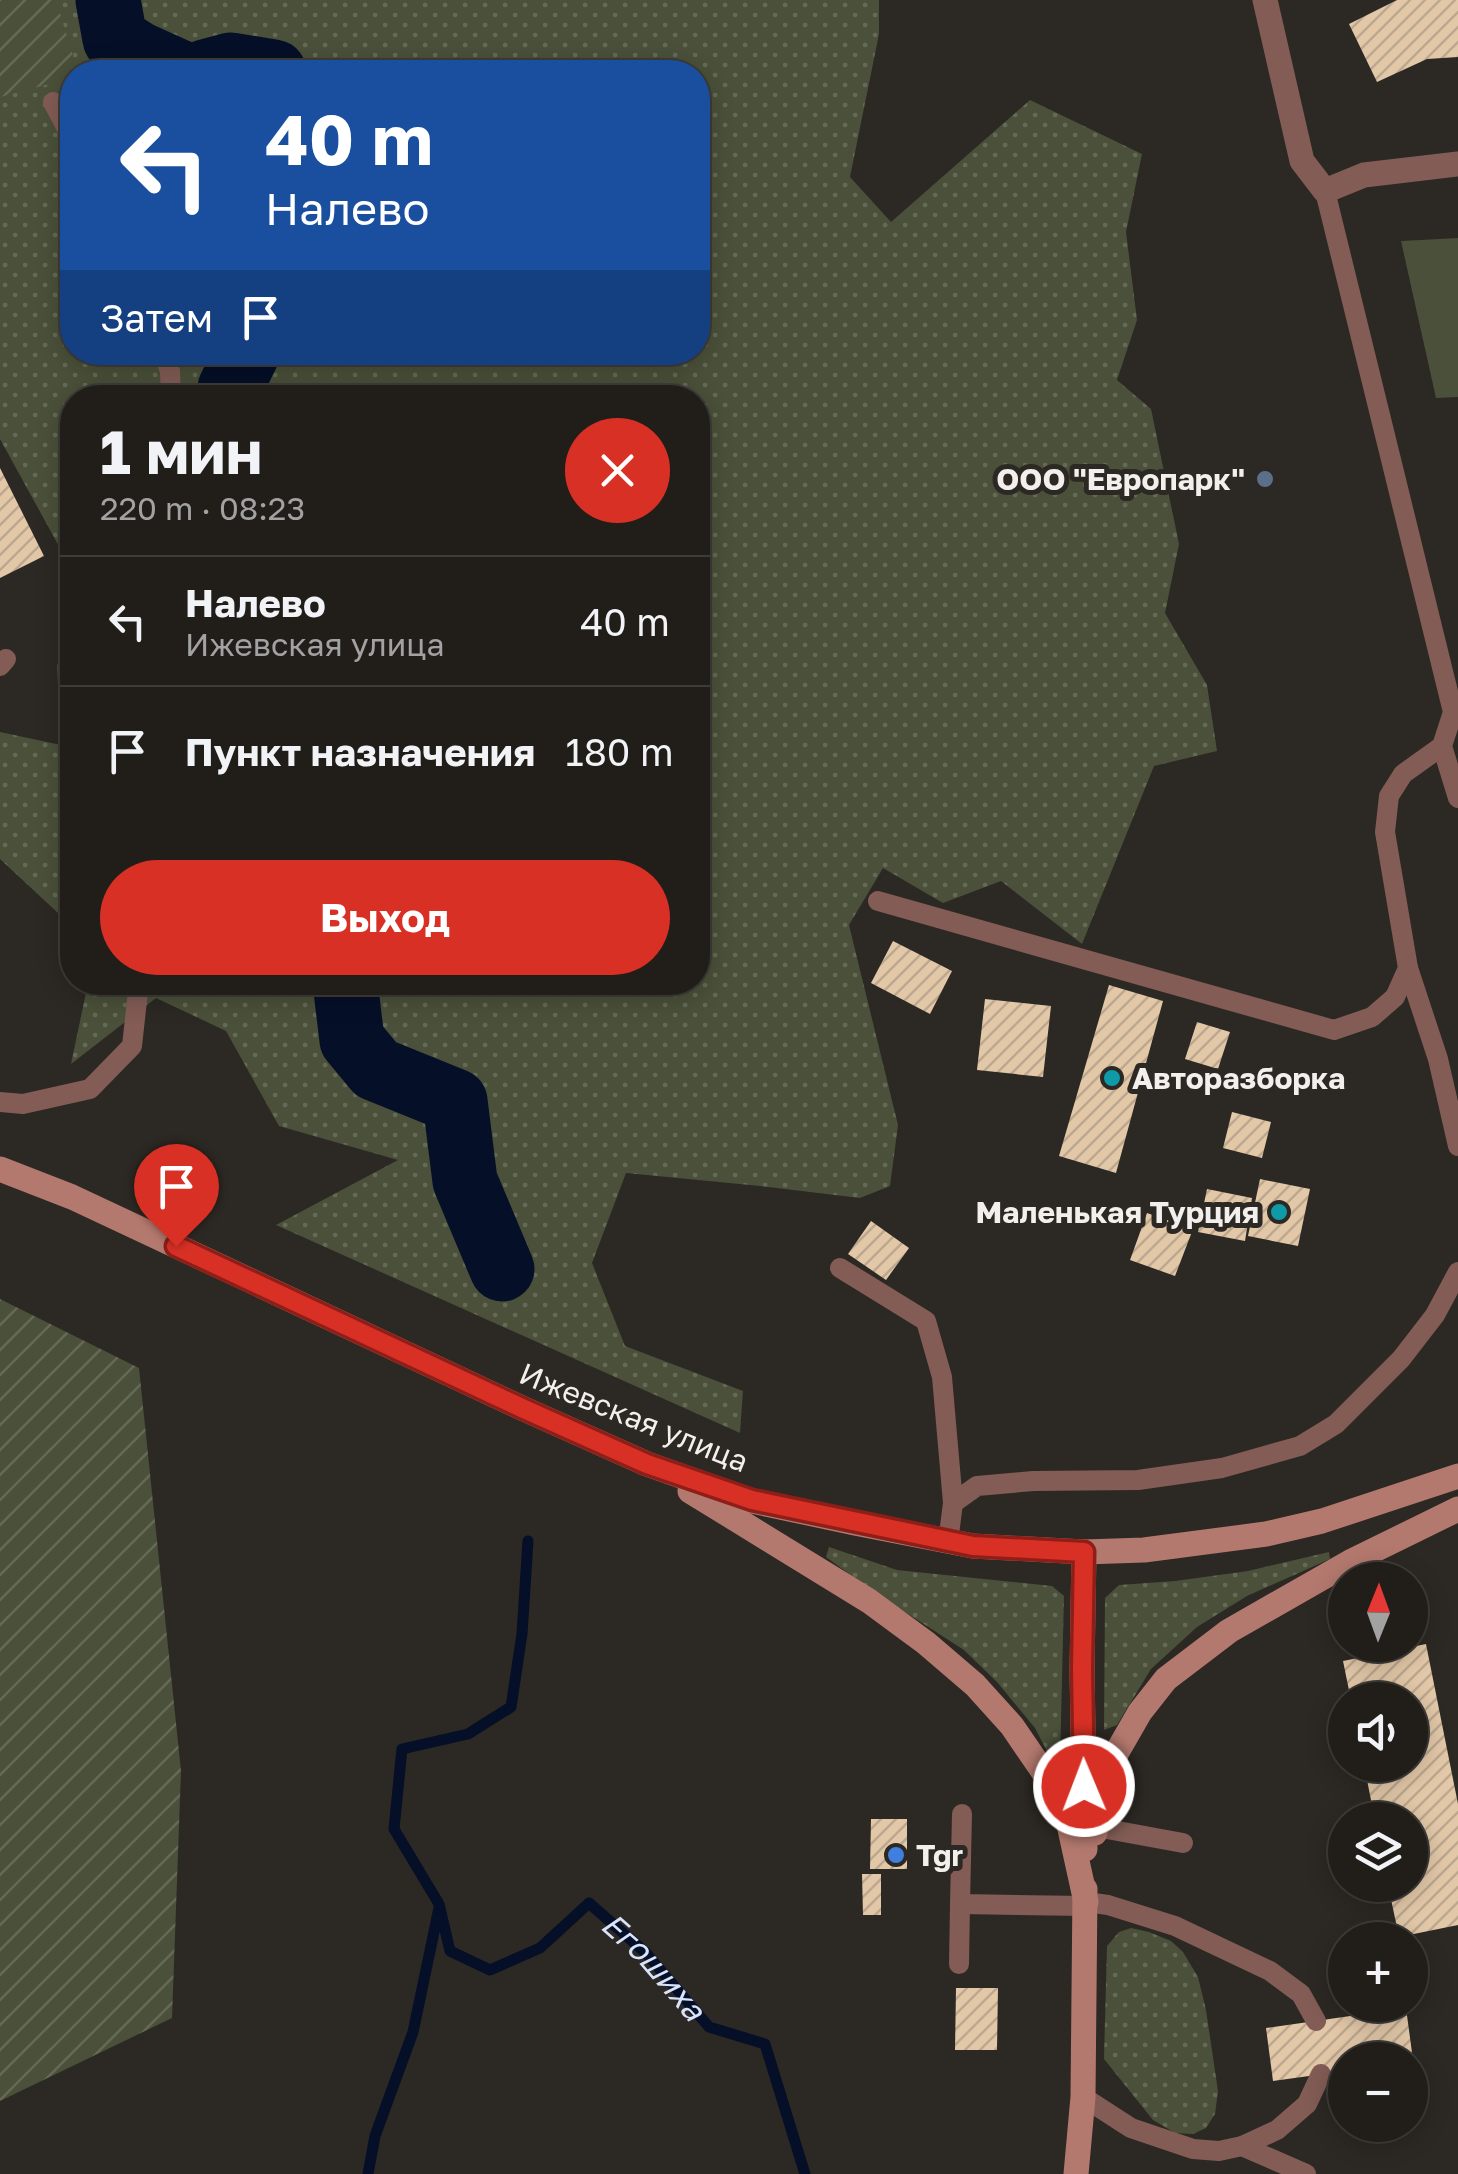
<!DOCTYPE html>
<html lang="ru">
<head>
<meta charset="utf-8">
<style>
	body { margin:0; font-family:"Golos Text",sans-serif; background:#2d2b27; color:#f1f3f6; height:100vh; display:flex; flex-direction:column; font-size:38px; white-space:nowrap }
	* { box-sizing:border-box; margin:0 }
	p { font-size:32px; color:#a2a2a2 }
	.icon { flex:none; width:55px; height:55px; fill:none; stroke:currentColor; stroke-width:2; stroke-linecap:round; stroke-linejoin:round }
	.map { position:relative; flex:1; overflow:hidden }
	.details { position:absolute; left:60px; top:385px; width:650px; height:610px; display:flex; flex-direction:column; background:#211e1a; border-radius:40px; box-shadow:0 5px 25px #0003,0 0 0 2px #3e3c39 }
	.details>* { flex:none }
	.top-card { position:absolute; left:60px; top:60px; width:650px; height:305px; border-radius:40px; box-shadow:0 5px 25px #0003,0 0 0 2px #3e3c39; background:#1a4fa0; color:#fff; overflow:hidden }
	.needle { width:65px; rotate:1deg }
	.tools { position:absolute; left:1328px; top:1562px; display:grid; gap:20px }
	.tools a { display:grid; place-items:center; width:100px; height:100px; border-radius:50%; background:#211e1a; box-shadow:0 5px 25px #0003,0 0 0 2px #3e3c39; font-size:50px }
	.pin { position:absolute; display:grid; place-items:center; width:85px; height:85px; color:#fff; margin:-102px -42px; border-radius:50% 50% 50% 0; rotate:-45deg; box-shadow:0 0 10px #0007 }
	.pin .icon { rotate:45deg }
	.me { position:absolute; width:110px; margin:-55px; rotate:359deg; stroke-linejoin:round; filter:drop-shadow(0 0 8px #0008) }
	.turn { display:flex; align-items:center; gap:35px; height:210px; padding:0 40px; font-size:45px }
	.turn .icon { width:130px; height:130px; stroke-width:2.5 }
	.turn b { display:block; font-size:70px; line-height:85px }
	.then { display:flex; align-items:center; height:95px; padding:0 40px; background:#0003; gap:20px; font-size:38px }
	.round { display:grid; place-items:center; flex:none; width:105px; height:105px; border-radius:52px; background:#2d2b27 }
	.headline { display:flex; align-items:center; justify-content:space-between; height:170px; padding:0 40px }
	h1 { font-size:60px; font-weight:700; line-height:75px }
	.cta { display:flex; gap:20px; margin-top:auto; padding:20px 40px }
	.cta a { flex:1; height:115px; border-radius:60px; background:#d93025; color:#fff; font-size:40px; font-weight:700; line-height:115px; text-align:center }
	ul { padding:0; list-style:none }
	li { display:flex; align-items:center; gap:30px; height:130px; padding:0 40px; border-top:2px solid #3e3c39 }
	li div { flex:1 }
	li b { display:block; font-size:38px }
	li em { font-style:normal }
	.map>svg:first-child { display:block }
	.grass { fill:url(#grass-dots); fill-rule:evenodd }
	.park { fill:#4a5039 }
	.garden { fill:url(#garden-furrows) }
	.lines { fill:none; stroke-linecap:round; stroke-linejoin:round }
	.stream { stroke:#050f27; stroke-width:11 }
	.river { stroke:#050f27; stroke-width:65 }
	.building { fill:url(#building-hatch) }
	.lane { stroke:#825c55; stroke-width:20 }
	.street { stroke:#825c55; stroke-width:25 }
	.secondary { stroke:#b4796e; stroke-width:25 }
	.route-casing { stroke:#8d1f18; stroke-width:25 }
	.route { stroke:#d93025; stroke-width:18 }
	.service-dot { fill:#5c6f8a; stroke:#2c2823; stroke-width:4 }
	.culture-dot { fill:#0f9aa8; stroke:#2c2823; stroke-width:4 }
	.shop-dot { fill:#3f7fe0; stroke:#2c2823; stroke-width:4 }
	.labels { text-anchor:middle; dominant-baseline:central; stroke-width:10; stroke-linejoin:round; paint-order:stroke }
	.poi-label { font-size:30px; font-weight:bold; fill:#f2efec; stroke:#2c2823; text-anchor:end }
	.street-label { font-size:30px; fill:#f2efec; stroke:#2c2823 }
	.water-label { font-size:32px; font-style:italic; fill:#d8e4fb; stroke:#2c2823 }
</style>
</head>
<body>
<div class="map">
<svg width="1458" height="2174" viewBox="0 0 1458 2174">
	<defs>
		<pattern id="grass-dots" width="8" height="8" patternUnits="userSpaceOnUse" patternTransform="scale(2.5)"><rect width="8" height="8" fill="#4a5039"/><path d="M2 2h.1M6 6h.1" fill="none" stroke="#656a56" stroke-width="1.8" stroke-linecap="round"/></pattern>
		<pattern id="garden-furrows" width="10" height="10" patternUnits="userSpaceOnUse" patternTransform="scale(2.5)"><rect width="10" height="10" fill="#4a5039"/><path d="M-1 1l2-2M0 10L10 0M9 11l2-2" fill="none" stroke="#656a56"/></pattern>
		<pattern id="building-hatch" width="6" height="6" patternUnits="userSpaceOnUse" patternTransform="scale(2.5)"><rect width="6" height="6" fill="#e3c8a8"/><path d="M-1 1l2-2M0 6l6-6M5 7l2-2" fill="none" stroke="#bca890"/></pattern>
	</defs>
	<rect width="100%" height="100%" fill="#2c2823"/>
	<g class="grass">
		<path d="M0 0H879V34L850 177 891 222 1030 100 1142 154 1126 232 1137 320 1117 380 1151 409 1179 544 1165 613 1207 685 1217 751 1154 766 1082 944 1001 881 943 903 883 868 849 925 898 1125 890 1186 860 1198 760 1186 626 1173 592 1263 625 1346 743 1391 740 1433 276 1225 398 1160 279 1126 226 1031 156 998 71 1064 88 983 698 982V398H72V556L66 559 0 439ZM72 72H698V352H72Z"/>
		<polygon points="72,642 72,926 0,859 0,732 61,745 57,665"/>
		<polygon points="829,1547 897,1570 1052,1586 1064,1596 1060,1762 1054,1765 1035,1728 997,1682 964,1650 871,1590 826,1557"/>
		<polygon points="1329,1552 1330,1559 1247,1596 1197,1627 1151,1669 1117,1725 1104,1730 1105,1598 1119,1585 1175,1581 1248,1571"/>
		<polygon points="1131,1928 1149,1932 1171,1941 1183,1952 1198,1977 1206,2010 1218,2091 1215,2114 1206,2128 1193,2134 1175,2133 1153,2120 1104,2059 1107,1946 1119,1932"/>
	</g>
	<polygon class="park" points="1458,238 1458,397 1436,398 1401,241"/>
	<g class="garden">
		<polygon points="0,0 56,0 78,72 72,72 72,78 0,97"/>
		<polygon points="0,1299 139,1368 181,1771 172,2018 0,2101"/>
	</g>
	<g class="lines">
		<g class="stream">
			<path id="s1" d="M528 1541 522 1634 511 1707 468 1734 402 1749 394 1829 439 1904 450 1951 490 1970 540 1948 589 1903 646 1953 709 2027 765 2044 805 2174"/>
			<polyline points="368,2174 375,2136 413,2032 439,1908"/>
		</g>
		<g class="river">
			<polyline points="108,0 115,39 137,53 179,72"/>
			<polyline points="205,72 231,65 274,72"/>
			<polyline points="229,398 230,388 248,352"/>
			<polyline points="345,982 352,1040 376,1069 455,1101 465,1181 502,1269"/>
		</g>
	</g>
	<g class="building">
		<polygon points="1397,0 1458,0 1458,57 1427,59 1377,82 1349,24"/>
		<polygon points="0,468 44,556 0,578"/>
		<polygon points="893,941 952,971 930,1014 871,983"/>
		<polygon points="1109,985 1163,1001 1116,1173 1059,1156"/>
		<polygon points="985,999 1051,1006 1043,1077 977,1070"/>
		<polygon points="1197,1022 1230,1032 1218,1069 1185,1059"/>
		<polygon points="1232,1112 1271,1122 1262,1158 1223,1148"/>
		<polygon points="1260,1179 1310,1189 1298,1246 1248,1236"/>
		<polygon points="1207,1189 1252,1198 1245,1241 1198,1232"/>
		<polygon points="1147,1213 1193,1229 1175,1276 1130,1260"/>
		<polygon points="871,1221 909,1248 886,1280 848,1254"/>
		<polygon points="1426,1644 1458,1804 1458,1925 1399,1937 1388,1885 1410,1885 1410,1820 1375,1820 1364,1765 1410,1765 1410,1700 1351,1700 1343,1661"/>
		<polygon points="871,1819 907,1819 907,1869 870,1869"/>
		<polygon points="862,1874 881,1874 881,1915 863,1915"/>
		<polygon points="956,1988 998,1988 997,2050 955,2050"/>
		<polygon points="1406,2008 1413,2060 1345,2060 1345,2071 1273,2081 1266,2028"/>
	</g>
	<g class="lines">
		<g class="lane">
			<polyline points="53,102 72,138"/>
			<polyline points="1325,191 1453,712 1442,746 1458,798"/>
			<polyline points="163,352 170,371 171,398"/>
			<polyline points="0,666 6,659"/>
			<polyline points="878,901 1334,1030 1372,1017 1395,997 1408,968 1385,832 1389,796 1403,774 1442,746"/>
			<polyline points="1408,968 1438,1059 1458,1146"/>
			<polyline points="0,1102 23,1104 90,1089 132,1046 139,982"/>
			<polyline points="840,1268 926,1321 942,1377 953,1503 948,1542"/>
			<polyline points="953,1503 977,1486 1033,1481 1138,1480 1222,1468 1300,1446 1336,1424 1401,1359 1435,1315 1458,1272"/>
			<polyline points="962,1814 960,1904 1086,1906"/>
			<polyline points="1096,1827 1183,1843"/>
			<polyline points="1086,1902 1108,1905 1175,1926 1270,1971 1301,1994 1316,2021"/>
			<polyline points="959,1964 960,1904"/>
			<polyline points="1083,2097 1131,2128 1193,2149 1219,2151 1242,2146 1277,2130 1307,2104 1321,2074"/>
			<polyline points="1242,2146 1306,2174"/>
		</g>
		<polyline class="street" points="1265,0 1302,161 1325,191 1364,175 1458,164"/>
		<g class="secondary">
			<polyline points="0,1169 72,1197 524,1409 647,1464 752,1501 855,1523 973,1546 1084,1552 1144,1550 1266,1534 1322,1521 1458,1476"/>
			<polyline points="690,1491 869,1601 926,1643 975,1685 1012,1726 1064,1802 1086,1902"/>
			<polyline points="1084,1552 1082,1669 1085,1849"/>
			<polyline points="1095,1833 1098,1810 1117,1752 1140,1712 1166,1679 1229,1631 1350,1562 1458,1509"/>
			<polyline points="1076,2174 1083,2097 1085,1889"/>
		</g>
	</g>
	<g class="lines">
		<g class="route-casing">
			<polyline id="route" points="176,1246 524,1409 647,1464 752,1500 973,1546 1084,1552 1082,1669 1084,1786"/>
		</g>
		<use href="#route" class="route"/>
	</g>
	<circle class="service-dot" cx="1265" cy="479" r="10"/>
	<g class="culture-dot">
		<circle cx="1112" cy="1078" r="10"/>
		<circle cx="1279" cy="1212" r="10"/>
	</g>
	<circle class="shop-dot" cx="896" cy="1855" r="10"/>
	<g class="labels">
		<g class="poi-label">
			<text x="1245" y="479">ООО "Европарк"</text>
			<text x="1132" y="1078" text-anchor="start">Авторазборка</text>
			<text x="1259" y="1212">Маленькая Турция</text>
			<text x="916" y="1855" text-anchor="start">Tgr</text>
		</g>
		<g class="street-label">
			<text transform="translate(634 1417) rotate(22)">Ижевская улица</text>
		</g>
		<g class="water-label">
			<text stroke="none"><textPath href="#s1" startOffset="758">Егошиха</textPath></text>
		</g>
	</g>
</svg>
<div class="tools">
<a><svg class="needle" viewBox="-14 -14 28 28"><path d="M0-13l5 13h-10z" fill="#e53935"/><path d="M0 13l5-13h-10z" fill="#a2a2a2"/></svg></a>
<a><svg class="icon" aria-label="sound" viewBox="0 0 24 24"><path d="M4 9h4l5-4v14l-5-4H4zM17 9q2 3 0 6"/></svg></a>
<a><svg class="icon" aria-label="layers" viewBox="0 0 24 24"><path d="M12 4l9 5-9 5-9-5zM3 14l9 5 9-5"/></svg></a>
<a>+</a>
<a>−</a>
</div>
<div class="pin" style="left:176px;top:1246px;background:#d93025"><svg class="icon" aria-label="arrive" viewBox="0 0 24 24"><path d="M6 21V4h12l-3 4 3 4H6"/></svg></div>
<svg class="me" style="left:1084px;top:1786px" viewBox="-20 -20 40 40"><circle r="17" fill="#d93025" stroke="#fff" stroke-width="3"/><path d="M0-11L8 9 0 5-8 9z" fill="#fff"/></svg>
<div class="top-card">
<div class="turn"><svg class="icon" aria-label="left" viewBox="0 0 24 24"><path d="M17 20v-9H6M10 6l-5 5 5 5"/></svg><div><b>40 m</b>Налево</div></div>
<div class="then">Затем<svg class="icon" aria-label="arrive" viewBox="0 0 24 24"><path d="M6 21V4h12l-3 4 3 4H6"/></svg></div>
</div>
<section class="details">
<div class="headline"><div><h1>1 мин</h1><p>220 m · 08:23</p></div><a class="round" style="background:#d93025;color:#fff"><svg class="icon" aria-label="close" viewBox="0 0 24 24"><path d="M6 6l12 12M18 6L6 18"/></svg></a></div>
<ul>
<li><svg class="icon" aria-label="left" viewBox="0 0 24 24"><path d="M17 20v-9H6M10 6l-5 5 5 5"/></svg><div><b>Налево</b><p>Ижевская улица</p></div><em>40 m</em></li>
<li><svg class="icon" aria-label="arrive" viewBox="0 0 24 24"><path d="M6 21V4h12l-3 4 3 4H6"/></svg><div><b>Пункт назначения</b></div><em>180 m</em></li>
</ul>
<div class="cta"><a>Выход</a></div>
</section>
</div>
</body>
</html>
